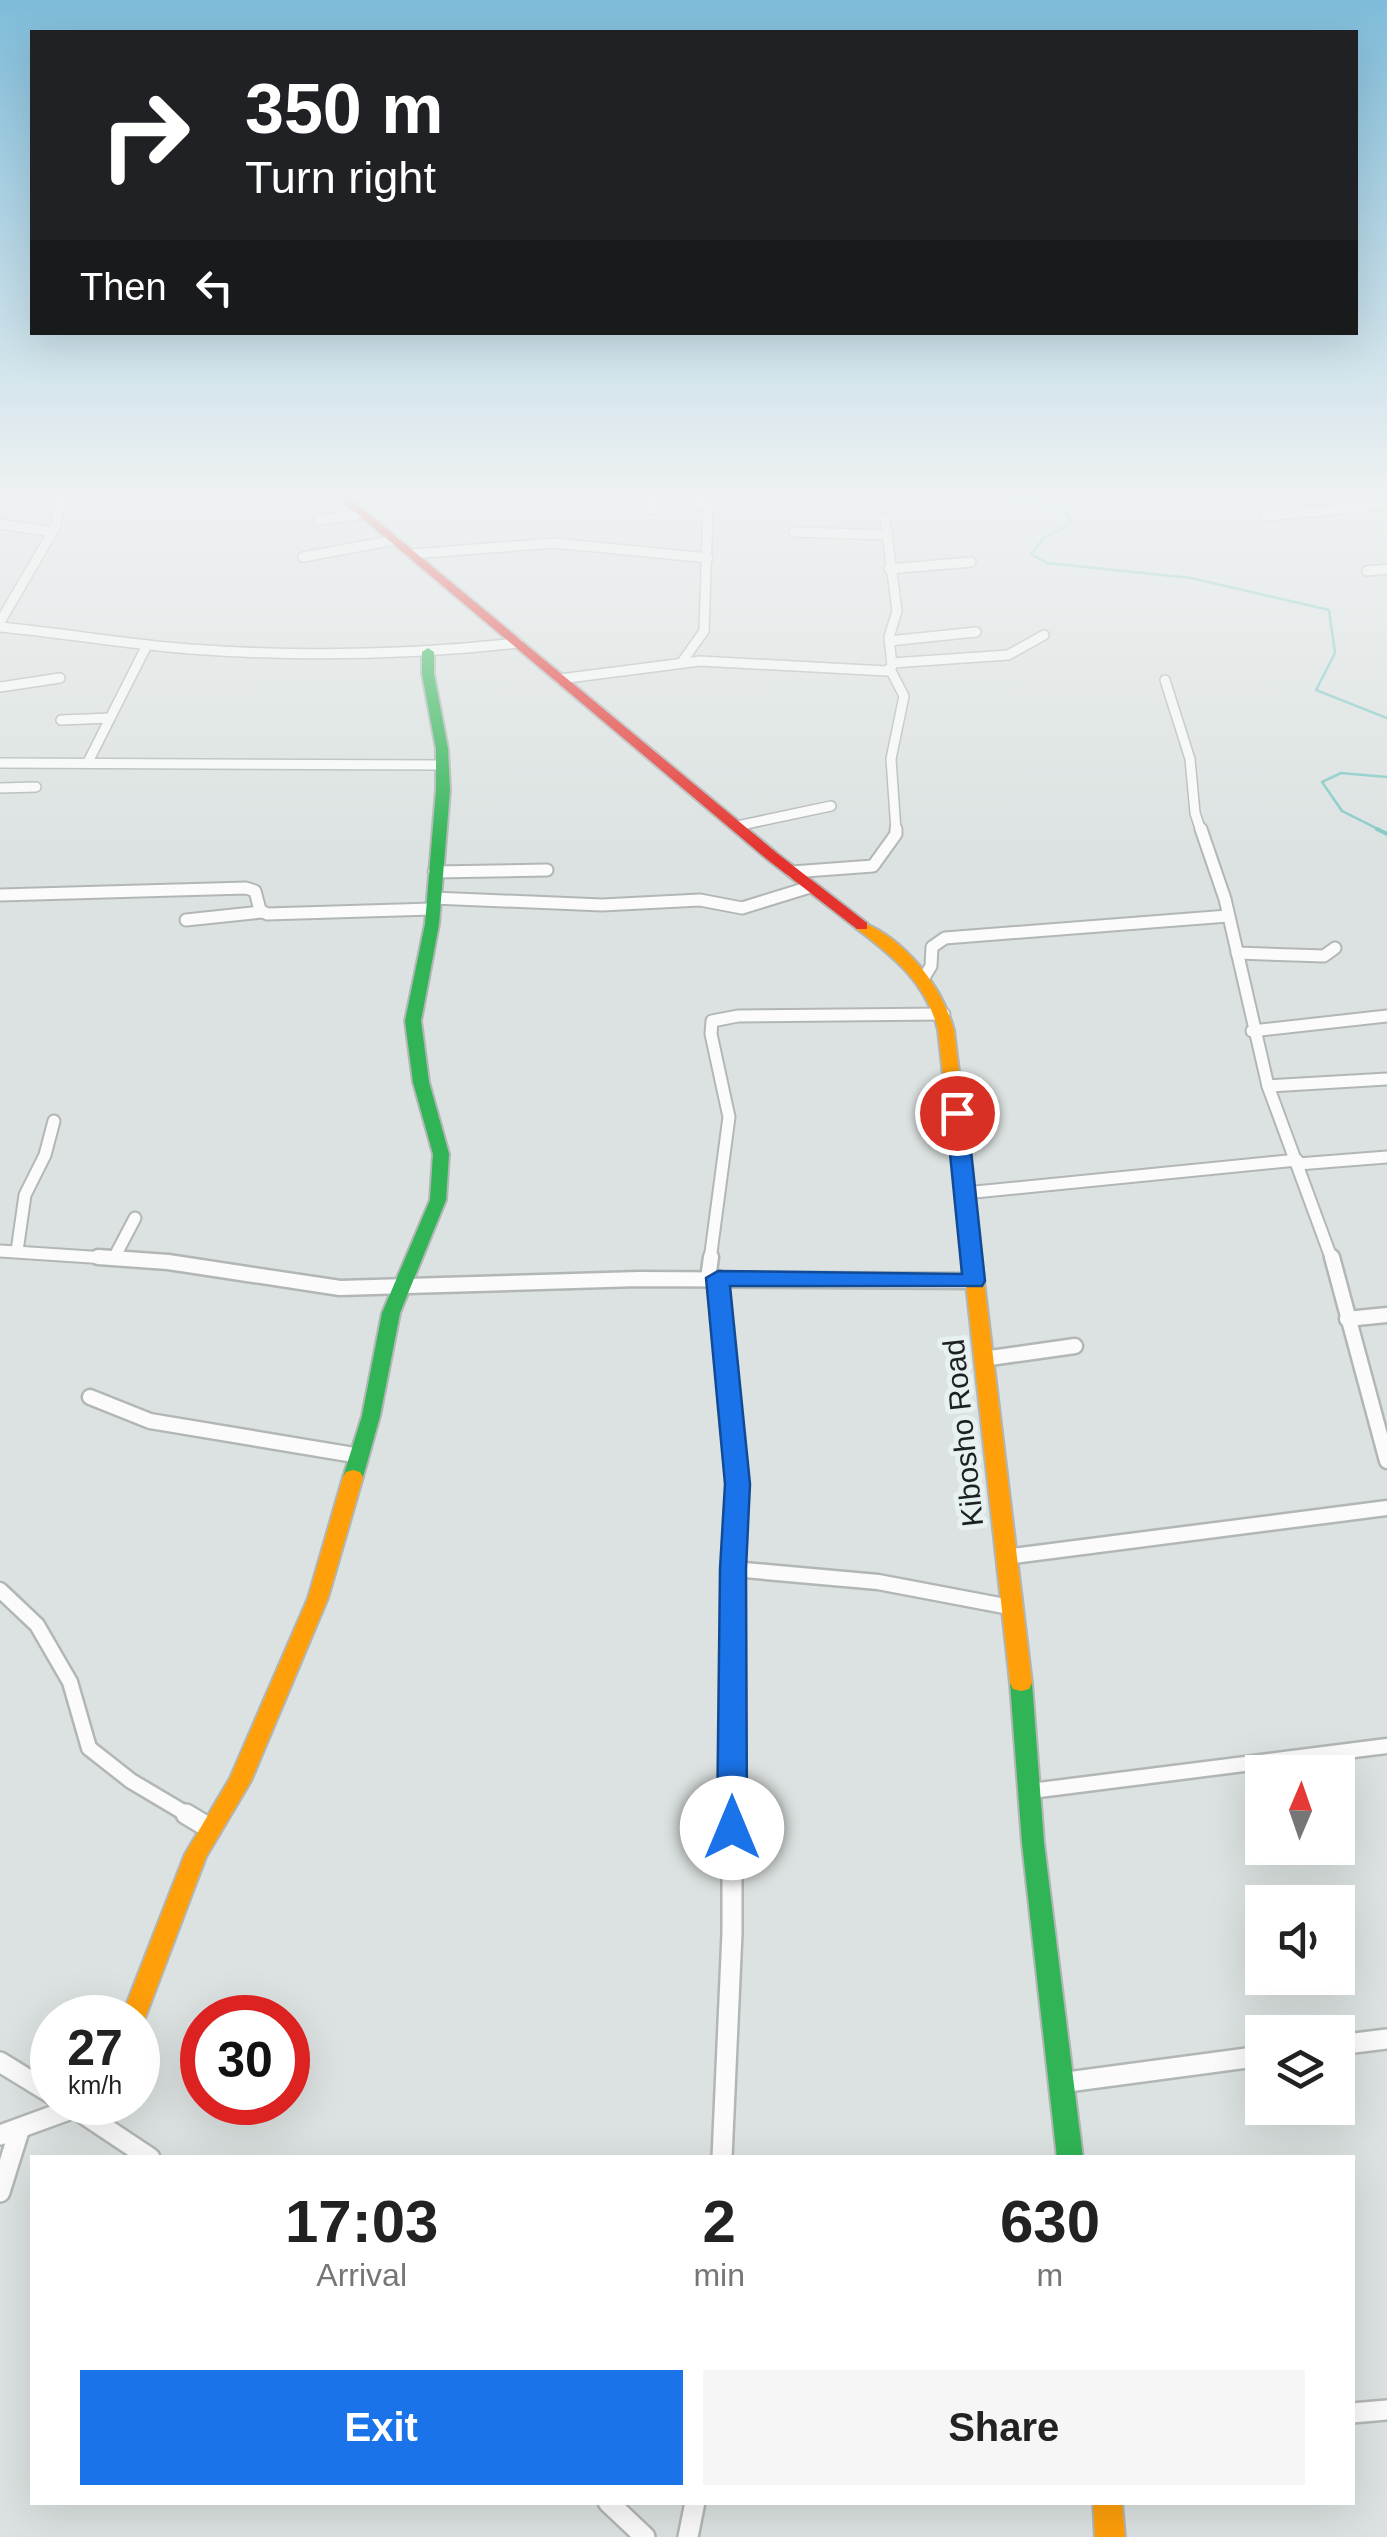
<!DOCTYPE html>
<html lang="en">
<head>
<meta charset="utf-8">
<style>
	body { margin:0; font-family:Arial,sans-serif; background:#f6f6f6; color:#222; height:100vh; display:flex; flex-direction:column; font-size:38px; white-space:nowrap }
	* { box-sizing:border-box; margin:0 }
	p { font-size:32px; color:#767676 }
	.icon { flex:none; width:55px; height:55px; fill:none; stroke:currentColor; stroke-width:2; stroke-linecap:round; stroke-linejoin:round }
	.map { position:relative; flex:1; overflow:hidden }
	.details { position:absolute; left:30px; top:2155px; width:1325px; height:350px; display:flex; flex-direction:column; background:#fff; border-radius:0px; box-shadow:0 10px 40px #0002 }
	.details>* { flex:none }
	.top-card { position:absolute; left:30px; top:30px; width:1328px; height:305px; border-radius:0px; box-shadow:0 10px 40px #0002; background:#202124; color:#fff; overflow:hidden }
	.needle { width:65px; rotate:2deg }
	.tools { position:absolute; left:1245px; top:1755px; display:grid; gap:20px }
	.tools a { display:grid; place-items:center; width:110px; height:110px; border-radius:0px; background:#fff; box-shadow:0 10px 40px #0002; font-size:50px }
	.speed { position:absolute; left:30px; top:1995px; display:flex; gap:20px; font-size:50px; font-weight:700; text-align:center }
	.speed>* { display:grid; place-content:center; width:130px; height:130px; border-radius:50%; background:#fff; box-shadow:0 10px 40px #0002; line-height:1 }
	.speed small { font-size:25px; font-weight:400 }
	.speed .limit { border:15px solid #d22; background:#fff; color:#111 }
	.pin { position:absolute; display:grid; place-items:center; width:85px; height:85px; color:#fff; margin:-42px; border:5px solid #fff; border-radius:50%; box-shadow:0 2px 10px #0007 }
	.me { position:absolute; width:110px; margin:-55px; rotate:0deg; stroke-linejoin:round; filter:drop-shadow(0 0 8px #0008) }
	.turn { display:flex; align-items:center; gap:35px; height:210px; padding:0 50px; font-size:45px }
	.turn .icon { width:130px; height:130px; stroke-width:2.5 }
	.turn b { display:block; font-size:70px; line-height:85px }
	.then { display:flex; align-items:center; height:95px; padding:0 50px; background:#0003; gap:20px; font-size:38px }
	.eta { display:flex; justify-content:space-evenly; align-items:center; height:170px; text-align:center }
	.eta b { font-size:60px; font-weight:700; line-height:70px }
	.button { display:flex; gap:20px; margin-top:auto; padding:20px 50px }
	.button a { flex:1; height:115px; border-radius:0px; background:#1a73e8; color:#fff; font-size:40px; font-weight:700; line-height:115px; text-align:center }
	.button a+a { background:#f6f6f6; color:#222 }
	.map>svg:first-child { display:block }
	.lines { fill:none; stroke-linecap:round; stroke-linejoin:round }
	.stream-far1 { stroke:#81c9c5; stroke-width:2.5 }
	.stream { stroke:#81c9c5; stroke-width:4 }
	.street-far3-casing { stroke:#b2b7b6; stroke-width:12 }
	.street-far2-casing { stroke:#b2b7b6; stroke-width:15 }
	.street-far1-casing { stroke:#b2b7b6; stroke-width:19 }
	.street-casing { stroke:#b2b7b6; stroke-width:24 }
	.fast-casing { stroke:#b2b7b6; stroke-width:4 }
	.slow-casing { stroke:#b2b7b6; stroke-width:4 }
	.jam-casing { stroke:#b2b7b6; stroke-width:4 }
	.street-far3 { stroke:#fafbfa; stroke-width:9 }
	.street-far2 { stroke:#fafbfa; stroke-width:11 }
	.street-far1 { stroke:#fafbfa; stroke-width:14 }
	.street { stroke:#fafbfa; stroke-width:19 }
	.fast { fill:#30b455; fill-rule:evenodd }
	.slow { fill:#ff9f0a; fill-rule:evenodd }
	.jam { fill:#e5322d; fill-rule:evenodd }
	.route { fill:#1a73e8; stroke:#114b97; stroke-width:2.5 }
	.labels { text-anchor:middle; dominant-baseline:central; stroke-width:10; stroke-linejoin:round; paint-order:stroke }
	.street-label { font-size:30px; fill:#1c2020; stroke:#e7f1f1 }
</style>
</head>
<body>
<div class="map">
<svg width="1387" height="2537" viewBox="0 0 1387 2537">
	<rect width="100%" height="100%" fill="#dce2e1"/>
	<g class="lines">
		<g class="stream-far1">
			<polyline points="975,500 1062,506 1072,523 1045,537 1031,554 1047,563 1191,578 1329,610 1335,653 1316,690 1387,718"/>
			<polyline points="1382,831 1342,811 1322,782 1341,773 1387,777"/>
		</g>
		<polyline class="stream" points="1377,829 1387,834"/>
		<g class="street-far3-casing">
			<g id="street-far3">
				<polyline points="651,500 652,510"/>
				<polyline points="1266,516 1387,505"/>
				<polyline points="318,520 363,514"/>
				<polyline points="0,524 52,532"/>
				<polyline points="794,532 888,535"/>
				<polyline points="411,554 554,543 708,558"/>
				<polyline points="303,557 395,540"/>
				<polyline points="889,569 971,562"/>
				<polyline points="1367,571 1387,569"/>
				<polyline points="0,622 56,526 61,500"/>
				<path d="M0 627C63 633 126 644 190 649 299 657 409 655 518 643"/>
				<polyline points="889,641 976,632"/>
				<polyline points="682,662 704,631 708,510 698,500"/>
				<polyline points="892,663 1008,655 1044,635"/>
				<polyline points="890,669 904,696 891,759 896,831"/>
				<polyline points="560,679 700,661 887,671 892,666 889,637 897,611 885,518"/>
				<polyline points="1165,680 1190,759 1195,813 1201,831"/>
				<polyline points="0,687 60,678"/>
				<polyline points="61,720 110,718"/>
				<polyline points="88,762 147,645"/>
				<polyline points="0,763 442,765"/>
				<polyline points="0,788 36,787"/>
				<polyline points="737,826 831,806"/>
			</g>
		</g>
		<g class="street-far2-casing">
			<g id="street-far2">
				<polyline points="1201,829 1225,899 1268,1086 1332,1260"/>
				<polyline points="434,872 547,870"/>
				<polyline points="792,872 873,866 896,834 896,829"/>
				<polyline points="0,895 246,888 255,891 260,910 267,914 432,909"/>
				<polyline points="433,898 602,905 700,900 742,908 810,887"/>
				<polyline points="186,920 262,912"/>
				<polyline points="1237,953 1324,956 1335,948"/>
				<polyline points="925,976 931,966 932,947 945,938 1228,916"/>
				<polyline points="1252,1031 1387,1016"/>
				<polyline points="1268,1086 1387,1079"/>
				<polyline points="1298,1164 1387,1157"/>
				<polyline points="965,1193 1297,1160"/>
				<polyline points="0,1251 136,1260"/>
				<polyline points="17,1251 25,1195 45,1155 54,1121"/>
				<polyline points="114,1258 135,1218"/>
				<polyline points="710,1260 729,1117 711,1034 712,1021 738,1016 944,1014"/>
			</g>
		</g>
		<g class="street-far1-casing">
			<g id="street-far1">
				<polyline points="98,1257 168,1262 340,1288 639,1279 974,1281"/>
				<polyline points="1332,1257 1387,1461"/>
				<polyline points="718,1278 738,1484 732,1816"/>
				<polyline points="708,1279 711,1257"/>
				<polyline points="1347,1319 1387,1315"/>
				<polyline points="983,1359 1075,1346"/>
				<polyline points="90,1397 150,1421 360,1456"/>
				<polyline points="1005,1557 1387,1508"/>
				<polyline points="733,1569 878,1582 1015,1608"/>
				<polyline points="0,1590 37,1625 70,1682 89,1748 131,1781 190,1816"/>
				<polyline points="1031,1791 1387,1746"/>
			</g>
		</g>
		<g class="street-casing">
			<g id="street">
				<polyline points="186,1814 211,1829"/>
				<polyline points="1338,2045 1387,2039"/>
				<polyline points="0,2062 52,2094"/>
				<polyline points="1060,2083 1262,2056"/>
				<polyline points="66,2102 150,2158"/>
				<polyline points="89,2117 95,2102"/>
				<polyline points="0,2135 74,2108"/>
				<polyline points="722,2158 732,1933 732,1814"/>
				<polyline points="0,2192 19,2131"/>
				<polyline points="1352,2413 1387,2410"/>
				<polyline points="608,2502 645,2537"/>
				<polyline points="688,2537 695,2502"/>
			</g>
		</g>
		<g class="fast-casing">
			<g id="fast">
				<polygon points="428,648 434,652 434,674 448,749 450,790 439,924 421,1021 429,1082 449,1154 446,1200 400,1313 380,1416 363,1477 360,1482 346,1482 343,1477 362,1416 382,1313 430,1200 433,1154 413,1082 405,1021 425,924 436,790 436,749 422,674 422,652"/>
				<polygon points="1021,1675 1029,1677 1032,1683 1044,1843 1083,2158 1057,2158 1022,1843 1010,1683 1013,1677"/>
			</g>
		</g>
		<g class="slow-casing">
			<g id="slow">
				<path d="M862 922C905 939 942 986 954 1030L1032 1683 1029 1689 1021 1691 1013 1689 1010 1683 938 1030C926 983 895 958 857 929L855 926Z"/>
				<polygon points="353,1470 360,1472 363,1477 328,1598 251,1781 206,1857 145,2018 142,2026 138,2027 138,2018 121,2018 185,1854 230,1778 308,1598 343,1477 346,1472"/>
				<polygon points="1093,2502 1122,2502 1125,2537 1095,2537"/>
			</g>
		</g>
		<g class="jam-casing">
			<polygon id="jam" points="341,500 352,500 778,854 867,923 867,929 857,929 768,860"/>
		</g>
		<use href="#street-far3" class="street-far3"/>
		<use href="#street-far2" class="street-far2"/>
		<use href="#street-far1" class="street-far1"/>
		<use href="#street" class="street"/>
		<use href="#fast" class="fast"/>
		<use href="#slow" class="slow"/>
		<use href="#jam" class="jam"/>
	</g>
	<linearGradient id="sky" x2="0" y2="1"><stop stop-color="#7fbcda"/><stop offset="0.58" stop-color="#eff2f2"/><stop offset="1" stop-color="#eff2f2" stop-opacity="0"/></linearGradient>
	<rect width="1387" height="855" fill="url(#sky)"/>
	<polygon class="route" points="957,1107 967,1113 985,1281 982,1286 730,1286 750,1484 746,1569 747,1828 743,1837 732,1840 722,1837 717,1828 720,1569 725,1484 706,1278 718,1271 962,1274 946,1113"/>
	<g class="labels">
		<g class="street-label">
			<text transform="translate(963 1433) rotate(-96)">Kibosho Road</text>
		</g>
	</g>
</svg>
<div class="tools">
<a><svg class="needle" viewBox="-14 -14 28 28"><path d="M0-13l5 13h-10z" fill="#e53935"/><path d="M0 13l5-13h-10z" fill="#767676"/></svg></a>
<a><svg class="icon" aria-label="sound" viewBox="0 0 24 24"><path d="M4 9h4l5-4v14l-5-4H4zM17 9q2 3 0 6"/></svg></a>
<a><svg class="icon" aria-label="layers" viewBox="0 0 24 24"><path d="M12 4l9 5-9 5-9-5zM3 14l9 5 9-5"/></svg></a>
</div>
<div class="speed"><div>27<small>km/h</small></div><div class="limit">30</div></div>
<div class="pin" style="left:957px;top:1113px;background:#d93025"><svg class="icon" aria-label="arrive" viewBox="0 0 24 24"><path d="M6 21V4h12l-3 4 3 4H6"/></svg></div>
<svg class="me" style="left:732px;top:1828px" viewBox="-20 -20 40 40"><circle r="19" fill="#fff"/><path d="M0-13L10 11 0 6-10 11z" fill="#1a73e8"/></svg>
<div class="top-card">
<div class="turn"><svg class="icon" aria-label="right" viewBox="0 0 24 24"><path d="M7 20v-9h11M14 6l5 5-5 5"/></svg><div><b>350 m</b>Turn right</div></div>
<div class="then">Then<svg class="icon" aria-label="left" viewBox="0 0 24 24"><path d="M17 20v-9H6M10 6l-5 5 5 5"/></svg></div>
</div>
<section class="details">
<div class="eta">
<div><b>17:03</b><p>Arrival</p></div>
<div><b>2</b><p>min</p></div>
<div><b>630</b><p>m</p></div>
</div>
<div class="button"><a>Exit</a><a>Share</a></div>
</section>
</div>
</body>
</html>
